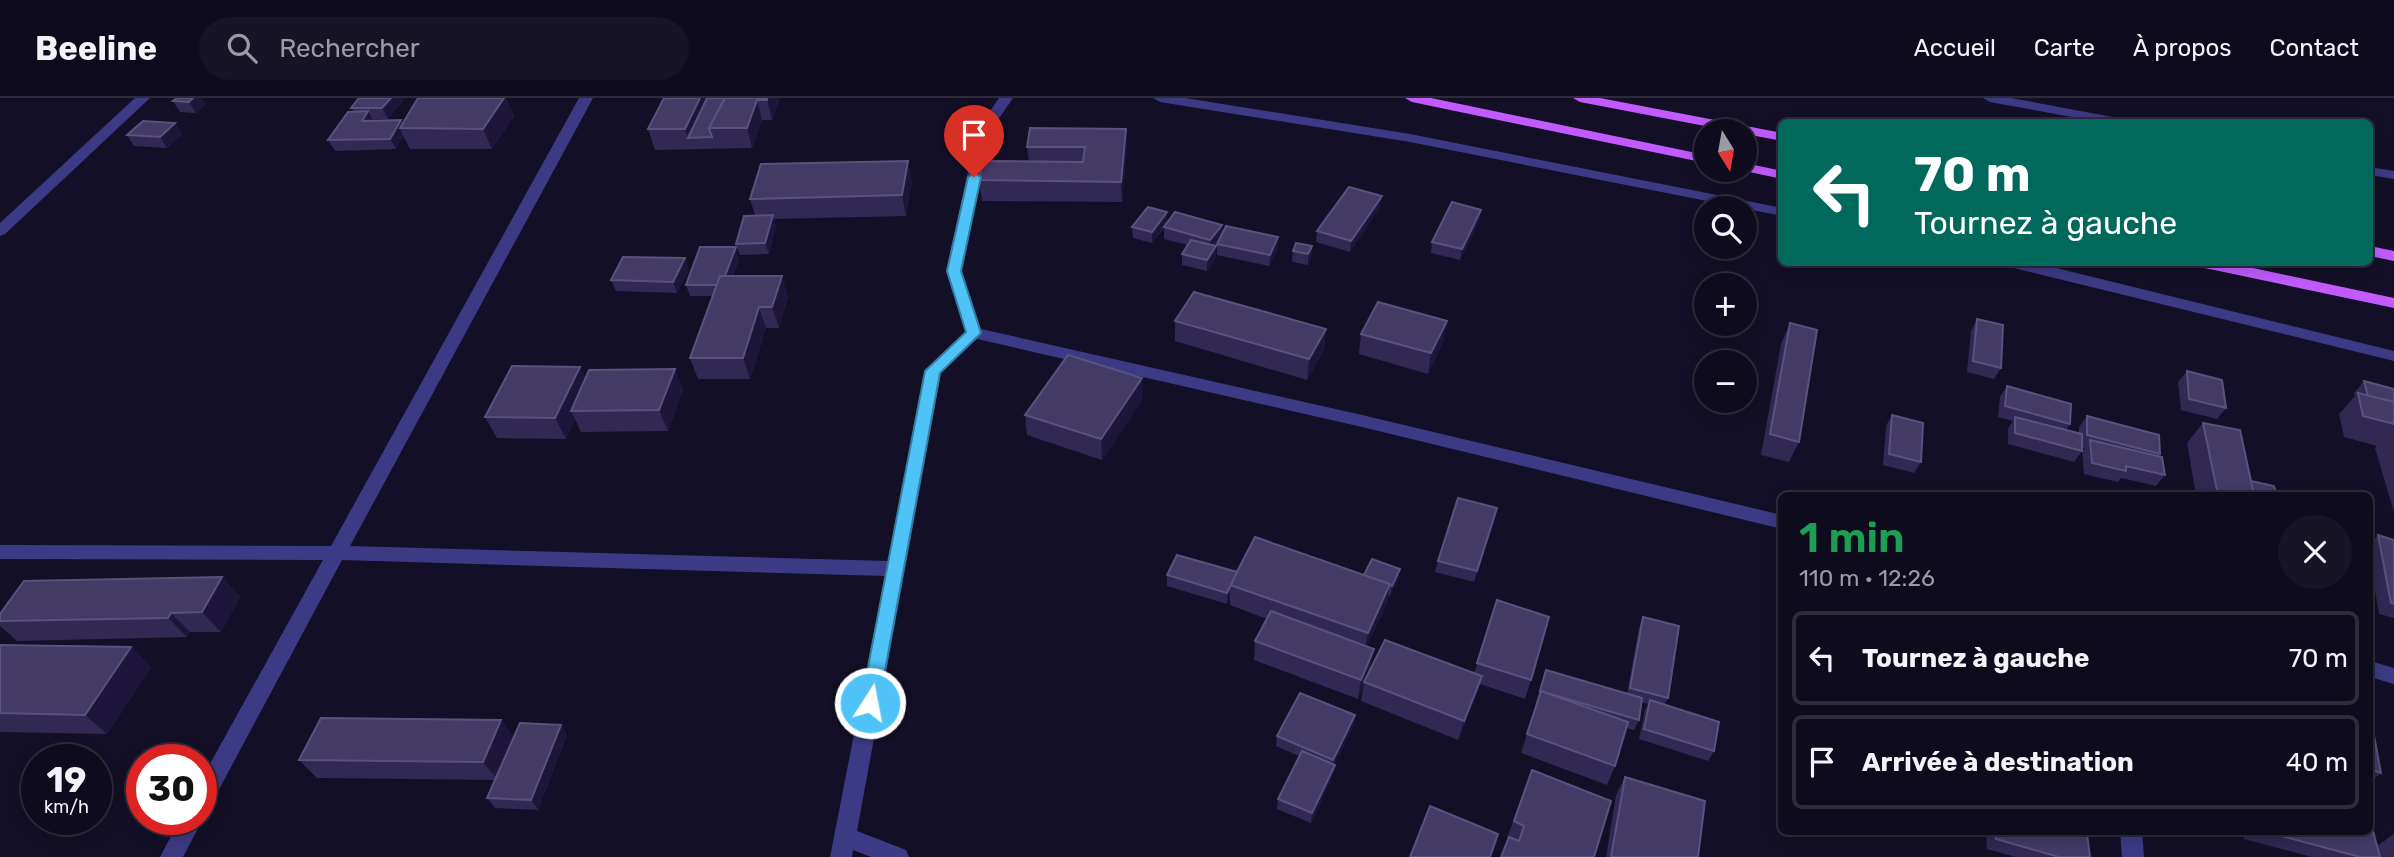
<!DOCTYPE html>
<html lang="fr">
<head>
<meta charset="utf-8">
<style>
	body { margin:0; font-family:Rubik,sans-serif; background:#171425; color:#f1f3f6; height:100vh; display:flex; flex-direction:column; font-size:26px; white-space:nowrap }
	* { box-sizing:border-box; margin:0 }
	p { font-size:23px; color:#9b9ba3 }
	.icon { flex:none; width:38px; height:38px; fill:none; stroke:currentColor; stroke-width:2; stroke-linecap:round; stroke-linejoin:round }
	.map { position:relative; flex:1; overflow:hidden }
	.sheet { position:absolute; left:1778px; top:394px; width:595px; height:343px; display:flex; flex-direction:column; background:#0e0b1c; border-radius:10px; box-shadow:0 4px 18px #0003,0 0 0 2px #2e2b3b }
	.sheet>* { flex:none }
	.banner { position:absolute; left:1778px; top:21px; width:595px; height:147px; border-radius:10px; box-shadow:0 4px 18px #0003,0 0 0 2px #2e2b3b; background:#00695c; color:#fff; overflow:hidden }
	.needle { width:46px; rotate:169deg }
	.fabs { position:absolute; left:1694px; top:21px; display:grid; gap:14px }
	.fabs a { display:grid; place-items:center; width:63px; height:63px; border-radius:50%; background:#0e0b1c; box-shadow:0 4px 18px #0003,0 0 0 2px #2e2b3b; font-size:35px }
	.speed { position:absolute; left:21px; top:646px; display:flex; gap:14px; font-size:35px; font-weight:700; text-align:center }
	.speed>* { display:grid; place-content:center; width:91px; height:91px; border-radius:50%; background:#0e0b1c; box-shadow:0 4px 18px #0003,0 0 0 2px #2e2b3b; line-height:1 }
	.speed small { font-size:18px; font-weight:400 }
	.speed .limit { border:10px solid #d22; background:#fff; color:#111 }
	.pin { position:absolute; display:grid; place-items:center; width:60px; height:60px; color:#fff; margin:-72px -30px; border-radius:50% 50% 50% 0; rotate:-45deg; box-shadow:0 0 7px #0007 }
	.pin .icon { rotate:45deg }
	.me { position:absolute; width:77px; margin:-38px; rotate:11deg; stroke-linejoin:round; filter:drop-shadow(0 0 5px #0008) }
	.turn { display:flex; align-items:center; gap:24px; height:147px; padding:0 21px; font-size:32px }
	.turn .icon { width:91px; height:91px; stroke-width:2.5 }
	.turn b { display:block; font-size:49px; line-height:60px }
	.round { display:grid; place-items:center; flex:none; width:74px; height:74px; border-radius:37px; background:#171425 }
	.summary { display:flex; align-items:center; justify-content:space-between; height:119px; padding:0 21px }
	h1 { font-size:42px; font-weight:600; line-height:52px; color:#1e9e55 }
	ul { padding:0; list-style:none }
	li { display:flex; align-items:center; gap:21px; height:94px; margin:0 14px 10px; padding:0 7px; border:4px solid #2e2b3b; border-radius:10px }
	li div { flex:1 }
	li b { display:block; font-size:26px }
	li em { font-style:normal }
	header { display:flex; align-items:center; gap:42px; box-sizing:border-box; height:98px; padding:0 35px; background:#0e0b1c; border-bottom:2px solid #2e2b3b }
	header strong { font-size:33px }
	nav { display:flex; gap:38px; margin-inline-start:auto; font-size:24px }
	.search { width:490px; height:63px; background:#171425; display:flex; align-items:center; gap:18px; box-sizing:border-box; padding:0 24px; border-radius:38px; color:#9b9ba3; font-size:26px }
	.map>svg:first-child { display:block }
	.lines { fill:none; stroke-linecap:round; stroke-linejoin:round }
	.minor { fill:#3d3a85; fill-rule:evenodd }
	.primary { fill:#c25bff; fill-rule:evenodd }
	.wall { fill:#312854 }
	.shaded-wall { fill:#1d163a }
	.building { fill:#433a66; stroke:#5a527e; stroke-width:2 }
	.route { fill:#4fc3f7; stroke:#337fa1; stroke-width:2 }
</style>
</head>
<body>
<header>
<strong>Beeline</strong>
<div class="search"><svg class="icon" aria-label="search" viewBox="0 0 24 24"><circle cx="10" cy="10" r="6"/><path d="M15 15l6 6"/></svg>Rechercher</div>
<nav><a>Accueil</a><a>Carte</a><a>À propos</a><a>Contact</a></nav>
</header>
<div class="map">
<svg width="2394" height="759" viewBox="0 0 2394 759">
	<rect width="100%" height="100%" fill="#130f26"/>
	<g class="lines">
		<g class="minor">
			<polygon points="135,0 150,0 5,136 0,138 0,125"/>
			<polygon points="579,0 593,0 350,448 888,463 925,273 966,234 946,173 977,32 999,0 1013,0 991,32 962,173 981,231 1362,317 1782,417 1782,431 1362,329 977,241 941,275 857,733 906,752 909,759 871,759 853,752 852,759 830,759 885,478 342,462 209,710 201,713 201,682 323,462 0,461 0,447 331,448"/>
			<polygon points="1153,0 1185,0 1410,36 1782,110 1782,118 1410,44 1160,4"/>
			<polygon points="1983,0 2011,0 2118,20 2125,24 2099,24 1990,4"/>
			<polygon points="2370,69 2394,73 2394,81 2370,77"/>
			<polygon points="2003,164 2032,164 2394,253 2394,263 2010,169"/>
			<polygon points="2370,563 2394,570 2394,586 2370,579"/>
			<polygon points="201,718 203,721 183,759 160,759 180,721 201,721"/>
			<polygon points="2120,733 2142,733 2144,759 2122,759"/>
		</g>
		<g class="primary">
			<polygon points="1405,0 1431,0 1706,57 1706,65 1412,4"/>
			<polygon points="1573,0 1600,0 1782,35 1782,43 1745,36 1745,33 1731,33 1580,4"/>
			<polygon points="1745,65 1782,73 1782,81 1740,72 1745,72"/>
			<polygon points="2370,148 2394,153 2394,163 2370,158"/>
			<polygon points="2193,164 2225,164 2394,200 2394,210 2200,169"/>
		</g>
	</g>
	<g class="wall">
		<polygon points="177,0 201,0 205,6 196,15 180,14 173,3"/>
		<polygon points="405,0 388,21 372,21 373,22 401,22 403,26 418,0 506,0 514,18 492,51 410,51 403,38 396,51 335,53 328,42 353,13 351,10"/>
		<polygon points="664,0 780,0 772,22 762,22 752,50 655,52 648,31"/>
		<polygon points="175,25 182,36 167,50 134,48 127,37"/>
		<polygon points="1030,30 1127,51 1122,104 982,103 979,82 1029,64 1027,49"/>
		<polygon points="912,83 906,118 774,121 776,128 769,156 740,157 736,146 755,117 750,101"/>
		<polygon points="1380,109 1350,154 1316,144 1317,133"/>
		<polygon points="1481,112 1479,123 1460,162 1431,155 1432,144"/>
		<polygon points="1167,114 1167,124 1222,127 1221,137 1278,150 1269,168 1217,157 1217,146 1220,139 1215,147 1216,148 1216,159 1207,173 1182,167 1182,156 1188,147 1164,141 1164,130 1152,145 1133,140 1132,129"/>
		<polygon points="1312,148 1311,159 1308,167 1292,164 1293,153"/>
		<polygon points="685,160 689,172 677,195 616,193 611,182"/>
		<polygon points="739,160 733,178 788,199 779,230 766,230 750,281 698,281 690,260 713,198 690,198 686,187"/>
		<polygon points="1977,221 2001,270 1994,281 1967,274 1971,233"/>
		<polygon points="1175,223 1326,231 1324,252 1307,282 1175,243"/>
		<polygon points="1447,223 1443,244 1428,276 1359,256 1361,236"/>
		<polygon points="1790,225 1799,344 1789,364 1761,357 1781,246"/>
		<polygon points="2187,273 2226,310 2217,321 2181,312 2178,284"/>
		<polygon points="585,280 683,291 668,333 581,334 575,321 566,341 497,340 485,319"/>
		<polygon points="2364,283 2394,291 2394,414 2375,350 2377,348 2344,339 2339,316 2355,298 2354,295"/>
		<polygon points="2007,288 2070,326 2066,332 2079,336 2079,329 2087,318 2160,356 2159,358 2165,377 2156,388 2121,380 2118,384 2084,376 2082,353 2085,350 2082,349 2082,353 2074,364 2008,346 2008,330 2013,323 1998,319 2000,299"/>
		<polygon points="1143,301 1102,362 1027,337 1025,317"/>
		<polygon points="1892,317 1921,364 1914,375 1883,367 1886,328"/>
		<polygon points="2203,325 2251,383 2277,397 2196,397 2187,345"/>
		<polygon points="1494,421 1474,484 1435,474 1438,463"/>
		<polygon points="2378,437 2394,442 2394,520 2379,516 2370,463 2370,446"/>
		<polygon points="1237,474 1364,477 1398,482 1390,498 1388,498 1387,505 1367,548 1370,570 1366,582 1474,576 1497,502 1531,582 1525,601 1480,586 1476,598 1458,642 1361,603 1364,585 1358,601 1254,562 1255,543 1267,521 1230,507 1230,498 1227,506 1167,488 1167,477"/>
		<polygon points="222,479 240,499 221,534 190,534 187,539 17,543 0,528 0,516"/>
		<polygon points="1643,519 1668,600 1664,607 1714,653 1708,663 1639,641 1645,612 1648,606 1641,604 1639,622 1634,632 1626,630 1615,668 1607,687 1521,655 1537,604 1536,604 1546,572 1627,596 1639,530"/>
		<polygon points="0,547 131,549 151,569 107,636 0,634"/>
		<polygon points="2370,616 2381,675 2370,684"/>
		<polygon points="1355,617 1354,627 1334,666 1333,677 1311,725 1277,711 1278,701 1299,658 1276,648 1277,638"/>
		<polygon points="561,627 567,637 538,712 495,710 487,700 495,682 317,680 299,662 514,639"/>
		<polygon points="1532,672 1594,759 1507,740"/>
		<polygon points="1625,679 1698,759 1606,759 1616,697"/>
		<polygon points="1986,733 2078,733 2090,759 2016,759 1987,751"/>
		<polygon points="2243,733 2370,733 2377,748 2394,736 2394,759 2312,759 2244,741"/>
	</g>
	<g class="shaded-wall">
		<polygon points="193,0 201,0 205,6 196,15 189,4"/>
		<polygon points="391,0 405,0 388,21 382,10"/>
		<polygon points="504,0 506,0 514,18 492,51 483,31"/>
		<polygon points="700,0 716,0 688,40 685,31"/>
		<polygon points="767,0 780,0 772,22 767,2"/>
		<polygon points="757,2 762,22 752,50 747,30"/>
		<polygon points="368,13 374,24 362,23"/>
		<polygon points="401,22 405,30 400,30 403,38 396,51 390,41"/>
		<polygon points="175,25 182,36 167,50 160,39"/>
		<polygon points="1126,31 1127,51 1122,104 1121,84"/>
		<polygon points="908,63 912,83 906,118 902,97"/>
		<polygon points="1382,98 1380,109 1350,154 1351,143"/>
		<polygon points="1481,112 1479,123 1460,162 1462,151"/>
		<polygon points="1167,114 1167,125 1152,145 1152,134"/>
		<polygon points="773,117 776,128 769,156 765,145"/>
		<polygon points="1222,127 1221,138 1210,153 1210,142"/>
		<polygon points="1278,139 1278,150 1269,168 1270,157"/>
		<polygon points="1216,148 1216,159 1207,173 1207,162"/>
		<polygon points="1312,148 1311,159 1308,167 1308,156"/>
		<polygon points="736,149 739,160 725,198 722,187"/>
		<polygon points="685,160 689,172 677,195 673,184"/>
		<polygon points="782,178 788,199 779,230 772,209"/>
		<polygon points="759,209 766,230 750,281 743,260"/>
		<polygon points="1447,223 1443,244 1428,276 1431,255"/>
		<polygon points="1326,231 1324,252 1307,282 1309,261"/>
		<polygon points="580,269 590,289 571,313 575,321 566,341 555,320"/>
		<polygon points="675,271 683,291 668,333 659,312"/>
		<polygon points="1142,280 1143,301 1102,362 1101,341"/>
		<polygon points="1400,471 1398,482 1390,498 1392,488"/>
		<polygon points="222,479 240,499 221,534 202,514"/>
		<polygon points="1390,486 1387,505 1364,555 1368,535"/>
		<polygon points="1230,488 1230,499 1227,506 1227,495"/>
		<polygon points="171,515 190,534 187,539 168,520"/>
		<polygon points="131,549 151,569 107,636 85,617"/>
		<polygon points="1374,551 1370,570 1358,601 1361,582"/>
		<polygon points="1482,578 1476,598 1458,642 1464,623"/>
		<polygon points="1355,617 1354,627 1332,672 1333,662"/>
		<polygon points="501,622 515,641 498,682 483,664"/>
		<polygon points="561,627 567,637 538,712 531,702"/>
		<polygon points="1335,667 1333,677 1311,725 1312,715"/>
	</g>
	<g class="building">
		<polygon points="177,0 193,0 189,4 173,3"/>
		<polygon points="359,0 391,0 382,10 351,10"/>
		<polygon points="418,0 504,0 483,31 400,30"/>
		<polygon points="664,0 700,0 685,31 648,31"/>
		<polygon points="707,0 725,0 709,30 712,39 688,40"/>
		<polygon points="725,0 767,0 767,2 757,2 747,30 709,30"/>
		<polygon points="368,13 362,23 401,22 390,41 328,42 348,14"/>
		<polygon points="143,23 175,25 160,39 127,37"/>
		<polygon points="1030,30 1126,31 1121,84 979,82 983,63 1083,64 1085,49 1027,49"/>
		<polygon points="908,63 902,97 750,101 761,66"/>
		<polygon points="1349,89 1382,98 1351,143 1317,133"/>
		<polygon points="1452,104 1481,112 1462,151 1432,144"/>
		<polygon points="1148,109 1167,114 1152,134 1132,129"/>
		<polygon points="1175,114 1222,127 1210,142 1164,129"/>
		<polygon points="773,117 765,145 736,146 744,118"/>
		<polygon points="1226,128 1278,139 1270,157 1217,146"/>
		<polygon points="1191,142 1216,148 1207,162 1182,156"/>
		<polygon points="1296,145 1312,148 1308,156 1293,153"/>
		<polygon points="700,149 736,149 725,178 720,178 717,187 686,187"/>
		<polygon points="623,159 685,160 673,184 611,182"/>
		<polygon points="720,178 782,178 772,209 759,209 743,260 690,260"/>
		<polygon points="1194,194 1326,231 1309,261 1175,223"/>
		<polygon points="1378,204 1447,223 1431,255 1361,236"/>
		<polygon points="1977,221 2003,227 2001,270 1973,263"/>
		<polygon points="1790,225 1817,232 1799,344 1770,336"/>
		<polygon points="1068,257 1142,280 1101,341 1025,317"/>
		<polygon points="512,268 580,269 555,320 485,319"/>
		<polygon points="675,271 659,312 571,313 589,272"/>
		<polygon points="2187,273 2222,282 2226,310 2189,301"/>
		<polygon points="2364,283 2394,291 2394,304 2368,298"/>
		<polygon points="2007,288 2071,306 2070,326 2005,308"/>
		<polygon points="2358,295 2394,304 2394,326 2363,318"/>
		<polygon points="1892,317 1923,325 1921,364 1889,356"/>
		<polygon points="2087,318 2159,337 2160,356 2087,337"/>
		<polygon points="2015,319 2082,336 2082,353 2015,335"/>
		<polygon points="2203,325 2240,332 2254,397 2218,397"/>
		<polygon points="2090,342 2162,359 2165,377 2126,368 2126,373 2092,365"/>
		<polygon points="2251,383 2274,388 2277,397 2254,397"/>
		<polygon points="1458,400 1497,410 1477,473 1438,463"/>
		<polygon points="2378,437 2394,442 2394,506 2391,505"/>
		<polygon points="1255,439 1390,486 1368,535 1230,487"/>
		<polygon points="1177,457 1237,474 1227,495 1167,477"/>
		<polygon points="1372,461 1400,471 1392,488 1390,487 1390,486 1364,477"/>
		<polygon points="222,479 202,514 171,515 168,520 0,523 0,516 24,483"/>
		<polygon points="1497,502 1549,519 1531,582 1477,565"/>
		<polygon points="1271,513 1374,551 1361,582 1255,543"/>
		<polygon points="1643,519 1679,528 1668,600 1630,590"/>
		<polygon points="1385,542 1482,578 1464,623 1364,584"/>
		<polygon points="0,547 131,549 85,617 0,615"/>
		<polygon points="1546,572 1642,600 1639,622 1540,593"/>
		<polygon points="1541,593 1628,624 1615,668 1527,636"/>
		<polygon points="1300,595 1355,617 1333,662 1277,638"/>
		<polygon points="1650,602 1719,624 1714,653 1644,631"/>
		<polygon points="2370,616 2381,675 2370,671"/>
		<polygon points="321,620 501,622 483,664 299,662"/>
		<polygon points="520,625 561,627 531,702 487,700"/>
		<polygon points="1302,653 1335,667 1312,715 1278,701"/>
		<polygon points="1532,672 1611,703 1594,759 1501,759 1509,739 1519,743 1524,728 1514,723"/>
		<polygon points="1625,679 1705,703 1698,759 1611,759"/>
		<polygon points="1430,708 1498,736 1490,759 1410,759"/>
		<polygon points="2370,732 2373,733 2380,759 2360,759 2263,733 2370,733"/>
		<polygon points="1995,733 2078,733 2087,736 2090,759 2059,759 1996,741"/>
	</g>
	<polygon class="route" points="974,75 981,79 961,173 981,235 940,275 879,605 877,610 870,613 864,610 861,605 925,273 966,234 947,173 968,79"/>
</svg>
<div class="fabs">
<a><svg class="needle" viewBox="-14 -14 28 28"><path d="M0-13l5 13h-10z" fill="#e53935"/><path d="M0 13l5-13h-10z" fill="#9b9ba3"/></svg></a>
<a><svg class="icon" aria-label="search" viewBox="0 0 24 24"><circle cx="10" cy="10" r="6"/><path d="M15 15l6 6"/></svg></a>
<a>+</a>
<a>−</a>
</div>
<div class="speed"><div>19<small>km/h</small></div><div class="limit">30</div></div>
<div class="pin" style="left:974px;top:79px;background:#d93025"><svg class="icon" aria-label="arrive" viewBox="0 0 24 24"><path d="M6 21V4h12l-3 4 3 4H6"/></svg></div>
<svg class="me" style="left:870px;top:605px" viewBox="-20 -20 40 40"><circle r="17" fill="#4fc3f7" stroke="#fff" stroke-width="3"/><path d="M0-11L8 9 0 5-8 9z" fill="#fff"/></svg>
<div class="banner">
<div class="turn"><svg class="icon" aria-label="left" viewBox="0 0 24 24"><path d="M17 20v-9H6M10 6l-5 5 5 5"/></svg><div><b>70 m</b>Tournez à gauche</div></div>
</div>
<section class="sheet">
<div class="summary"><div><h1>1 min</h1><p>110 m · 12:26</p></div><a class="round"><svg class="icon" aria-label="close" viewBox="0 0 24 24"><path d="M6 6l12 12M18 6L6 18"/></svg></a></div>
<ul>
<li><svg class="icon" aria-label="left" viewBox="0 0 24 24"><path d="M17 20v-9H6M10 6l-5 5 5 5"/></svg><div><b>Tournez à gauche</b></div><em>70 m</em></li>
<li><svg class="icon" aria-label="arrive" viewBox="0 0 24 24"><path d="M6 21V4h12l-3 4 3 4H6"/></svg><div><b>Arrivée à destination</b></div><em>40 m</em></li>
</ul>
</section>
</div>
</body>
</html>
